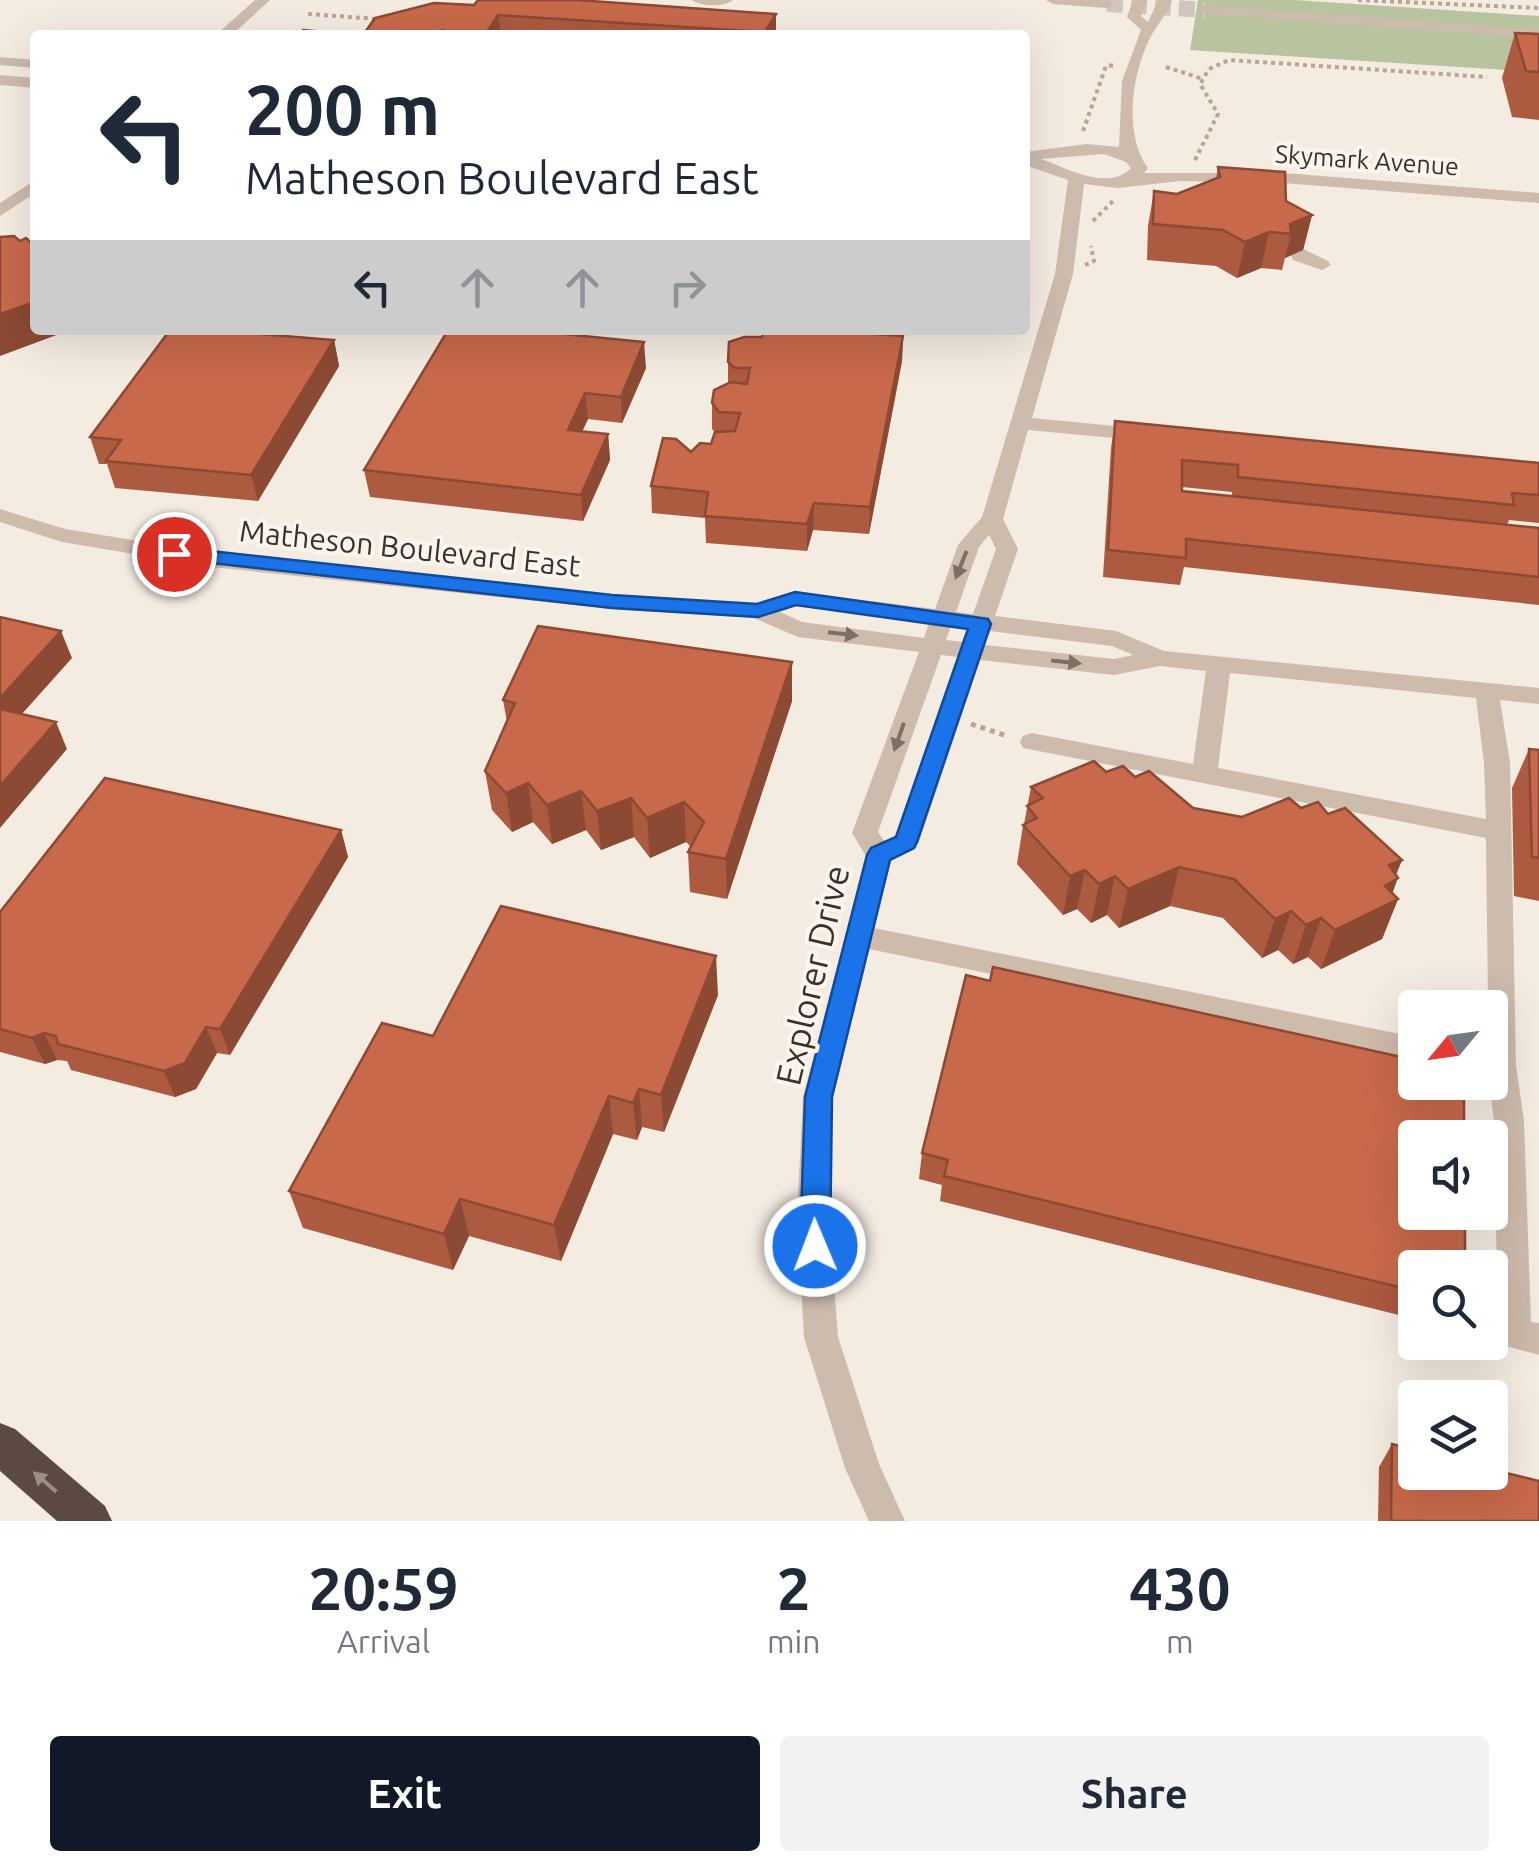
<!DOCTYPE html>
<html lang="en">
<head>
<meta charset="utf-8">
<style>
	body { margin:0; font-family:Ubuntu,sans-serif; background:#f2f2f3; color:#1f2937; height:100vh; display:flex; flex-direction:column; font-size:38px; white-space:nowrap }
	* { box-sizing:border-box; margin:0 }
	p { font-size:32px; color:#747a83 }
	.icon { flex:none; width:55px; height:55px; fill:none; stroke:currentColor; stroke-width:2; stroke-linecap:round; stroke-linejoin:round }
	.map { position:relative; height:1521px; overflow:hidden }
	.panel { display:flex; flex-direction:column; background:#fff; flex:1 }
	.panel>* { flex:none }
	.top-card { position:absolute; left:30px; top:30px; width:1000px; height:305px; border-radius:10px; box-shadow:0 10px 40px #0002; background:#fff; color:#1f2937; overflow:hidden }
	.needle { width:65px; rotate:241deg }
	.tools { position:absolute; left:1398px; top:990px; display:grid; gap:20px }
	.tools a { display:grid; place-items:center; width:110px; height:110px; border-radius:10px; background:#fff; box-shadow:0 10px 40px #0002; font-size:50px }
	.pin { position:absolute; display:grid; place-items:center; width:85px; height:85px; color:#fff; margin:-42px; border:5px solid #fff; border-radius:50%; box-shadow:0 2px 10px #0007 }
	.me { position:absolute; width:110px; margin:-55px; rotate:359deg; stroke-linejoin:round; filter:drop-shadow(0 0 8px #0008) }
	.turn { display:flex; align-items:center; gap:35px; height:210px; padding:0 50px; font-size:45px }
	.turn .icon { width:130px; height:130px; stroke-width:2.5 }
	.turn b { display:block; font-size:70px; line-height:85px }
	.lanes { display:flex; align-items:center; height:95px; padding:0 50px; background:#0003; justify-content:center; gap:50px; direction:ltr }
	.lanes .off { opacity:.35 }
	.eta { display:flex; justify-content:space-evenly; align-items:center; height:170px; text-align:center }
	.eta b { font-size:60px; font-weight:700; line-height:70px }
	.primary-button { display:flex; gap:20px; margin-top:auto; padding:20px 50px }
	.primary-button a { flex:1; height:115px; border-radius:10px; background:#111827; color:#fff; font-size:40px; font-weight:700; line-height:115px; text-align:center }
	.primary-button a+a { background:#f2f2f3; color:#1f2937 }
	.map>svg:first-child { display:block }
	.green { fill:#b8c4a0 }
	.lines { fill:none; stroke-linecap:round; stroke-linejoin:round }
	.minor-tunnel { stroke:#cfc6bd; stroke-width:16; stroke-dasharray:16 8; stroke-linecap:butt }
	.path-far1 { stroke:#b9a596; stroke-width:4; stroke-dasharray:4 4; stroke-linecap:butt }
	.path { stroke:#b9a596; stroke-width:5; stroke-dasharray:5 5; stroke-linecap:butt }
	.minor { fill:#cdbbac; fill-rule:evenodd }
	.highway { fill:#5c4a42; fill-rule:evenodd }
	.wall { fill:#ac5a40; fill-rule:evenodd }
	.shaded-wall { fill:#8c4a34 }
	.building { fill:#c8694b; stroke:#8c4a34; stroke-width:2.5 }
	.oneway { fill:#7d6f65 }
	.oneway2 { fill:#9c8e87 }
	.route { fill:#1a73e8; stroke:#114b97; stroke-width:2.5 }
	.labels { text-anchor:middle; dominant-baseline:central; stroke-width:8; stroke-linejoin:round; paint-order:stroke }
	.far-street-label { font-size:25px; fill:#3b302b; stroke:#fbf5ee }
	.street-label { font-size:30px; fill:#3b302b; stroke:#fbf5ee }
	.near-street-label { font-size:35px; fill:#3b302b; stroke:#fbf5ee }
</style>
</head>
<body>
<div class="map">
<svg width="1539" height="1521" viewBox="0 0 1539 1521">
	<rect width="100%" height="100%" fill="#f4ebe1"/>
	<polygon class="green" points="1198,0 1295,0 1539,16 1539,72 1190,50"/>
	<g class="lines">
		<polyline class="minor-tunnel" points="1107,4 1206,10"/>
		<g class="path-far1">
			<polyline points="1358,0 1539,8"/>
			<polyline points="308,14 377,19"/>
			<polyline points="1166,67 1203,79"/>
			<polyline points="1083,131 1106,66 1115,65"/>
			<polyline points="1195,160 1218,114 1200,84 1209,69 1229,60 1487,77"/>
			<polyline points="1093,221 1113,201"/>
			<polyline points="1085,265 1094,261 1091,246"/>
		</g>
		<polyline class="path" points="971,724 1007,736"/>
		<g class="minor">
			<polygon points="255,0 270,0 232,35 216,35"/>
			<path d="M692 0H733C724 7 701 7 692 0Z"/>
			<polygon points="1046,0 1108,0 1114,4 1107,8 1053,4"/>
			<path d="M1133 0H1147L1141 16 1148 22 1158 0H1172C1166 17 1156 25 1149 40 1131 77 1124 136 1148 168L1144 173H1283L1539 193V203L1283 183 1180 181 1118 188 1084 184 1073 274 1032 418 1146 429 1156 435 1146 441 1028 430 1003 519 1018 549 995 616 1116 631 1164 651 1539 688V704L1500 700 1510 763 1516 1065 1524 1121 1531 1322 1539 1323V1355L1503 1345 1498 1334 1494 1121 1489 1082 1486 838 1023 748 1020 742 1023 736 1032 733 1193 764 1206 671 1160 666 1114 675 980 660 919 842 915 849 891 861 874 928 1415 1037V1061L869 949 833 1097 829 1216 838 1337 879 1464 905 1521H869L845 1468 804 1337 797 1216 803 1097 866 856 852 833 919 652 798 637 754 618 612 609 212 567 62 542 0 522V509L65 529 212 553 612 595 757 604 795 592 935 609 958 545 982 517 1055 274 1068 180 1025 165V152L1087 144 1119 147 1122 81 1141 30 1127 17ZM1104 154 1126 162 1131 168C1109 192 1066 168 1041 159ZM989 535 996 549 973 614 956 612 979 547ZM796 606 929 623 924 638 802 622 780 612ZM951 626 968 628 963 642 946 640ZM990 631 1112 646 1133 655 1114 659 985 645ZM941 655 958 657 895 836 884 841 878 832ZM1230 673 1476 698 1484 763 1486 819 1218 768Z"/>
			<polygon points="1206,6 1539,30 1539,38 1201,13 1201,7"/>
			<polygon points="0,57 35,60 35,68 0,65"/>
			<polygon points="0,75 35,78 35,88 0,85"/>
			<polygon points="35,180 35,193 0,216 0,203"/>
			<polygon points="1299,247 1328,261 1331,265 1322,270 1293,260 1290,252"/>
		</g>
		<polygon class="highway" points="0,1423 15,1429 105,1506 112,1521 57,1521 0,1471"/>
	</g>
	<g class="wall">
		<polygon points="474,5 776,14 776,35 299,35 363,35"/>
		<polygon points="1515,33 1539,34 1539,120 1512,117 1502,78"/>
		<polygon points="1218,167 1312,215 1303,250 1285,258 1282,270 1261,268 1237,278 1216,266 1147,260 1148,226 1154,191 1177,194 1216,179"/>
		<polygon points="967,330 1001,330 1001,334"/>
		<polygon points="903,336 902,361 869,534 813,530 807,551 706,543 705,518 652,513 651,486 691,452 711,444 715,432 712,429 712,403 728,383 728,362 762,337"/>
		<polygon points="334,340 339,366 258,501 115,488 107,464 99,464 90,437"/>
		<polygon points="646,368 622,423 588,419 582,431 608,434 610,460 583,521 370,497 364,470"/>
		<path d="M1115 421 1539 463V523L1509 520 1507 525 1539 528V605L1184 567 1180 585 1103 577 1111 448ZM1182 487 1232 492V496L1182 491Z"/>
		<polygon points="503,700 792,701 727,899 690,892 688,852 691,847 686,842 650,858 634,837 601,850 586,830 552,844 533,822 512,832 492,810 485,771 507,722"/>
		<polygon points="1529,749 1539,750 1539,901 1514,896 1512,788"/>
		<polygon points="1106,772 1135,777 1193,808 1242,817 1301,808 1328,814 1402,860 1396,875 1392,893 1398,899 1382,939 1321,969 1308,957 1293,964 1278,950 1262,958 1223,918 1170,906 1119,928 1107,915 1091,923 1077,909 1063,915 1017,864 1023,825 1024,824 1031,787"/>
		<polygon points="341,830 348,857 230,1055 217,1053 196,1089 175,1097 71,1070 67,1061 57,1060 45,1064 0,1052 0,912"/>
		<polygon points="718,995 664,1132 642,1127 637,1140 613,1134 561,1261 469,1236 453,1270 303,1228 289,1191 433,1036"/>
		<polygon points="922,1153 1415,1268 1415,1319 940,1201 942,1185 919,1179"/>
		<polygon points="1392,1444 1539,1521 1378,1521 1379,1467"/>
	</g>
	<g class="shaded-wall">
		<polygon points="776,14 776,35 765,35 765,32"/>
		<polygon points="498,15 501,35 485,35"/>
		<polygon points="444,30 444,35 427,35 427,33"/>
		<polygon points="1312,215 1303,250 1285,258 1291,234 1290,224"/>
		<polygon points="1269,232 1261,268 1237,278 1245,242"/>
		<polygon points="35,302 35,330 70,330 0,356 0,314"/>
		<polygon points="903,336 902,361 869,534 870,507"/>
		<polygon points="334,340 339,366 258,501 251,475"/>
		<polygon points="644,342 646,368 622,423 621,397"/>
		<polygon points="585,393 588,419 571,456 568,430"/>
		<polygon points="608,434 610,460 583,521 581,495"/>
		<polygon points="814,503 813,530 807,551 807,524"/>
		<polygon points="61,631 72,658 4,734 0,726 0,698"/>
		<polygon points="792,662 792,701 727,899 726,859"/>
		<polygon points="56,722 67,749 0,828 0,786"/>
		<polygon points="528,783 533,822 512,832 506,793"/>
		<polygon points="581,791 586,830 552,844 547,805"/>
		<polygon points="631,798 634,837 601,850 597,811"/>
		<polygon points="684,802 686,842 650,858 647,818"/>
		<polygon points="341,830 348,857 230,1055 220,1029"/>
		<polygon points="1402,860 1393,881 1398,878 1388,905 1398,899 1382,939 1321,969 1335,930 1389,865"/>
		<polygon points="1179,867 1170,906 1119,928 1128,889"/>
		<polygon points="1085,870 1077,909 1063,915 1070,876"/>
		<polygon points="1115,876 1107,915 1091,923 1099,884"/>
		<polygon points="1291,911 1278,950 1262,958 1275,919"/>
		<polygon points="1321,918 1308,957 1293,964 1306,925"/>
		<polygon points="716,956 718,995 664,1132 661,1095"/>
		<polygon points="206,1027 217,1053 196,1089 175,1097 164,1071"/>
		<polygon points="44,1033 57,1060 45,1064 32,1038"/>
		<polygon points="639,1089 642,1127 637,1140 633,1103"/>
		<polygon points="609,1096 613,1134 561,1261 554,1225"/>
		<polygon points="460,1199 469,1236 453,1270 444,1234"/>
	</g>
	<g class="building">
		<polygon points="478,0 577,0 776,14 765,32 498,15 485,35 451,35 444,30 427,33 429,35 336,35 338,33 363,35 375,18 434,3 474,5"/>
		<polygon points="303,30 336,33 335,35 299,35"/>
		<polygon points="1515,33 1539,34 1539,72 1526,71"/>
		<polygon points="1218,167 1285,172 1286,201 1312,215 1290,224 1291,234 1269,232 1245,242 1223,230 1153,224 1154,191 1177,194 1220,177"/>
		<polygon points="14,236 20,241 26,238 35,246 35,302 0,314 0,237"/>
		<polygon points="170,330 211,330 334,340 251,475 106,461 121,440 90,437"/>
		<polygon points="448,330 524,330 644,342 621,397 585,393 568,430 608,434 581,495 364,470"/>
		<polygon points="763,330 813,330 903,336 870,507 814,503 807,524 705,516 708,492 651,486 663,438 676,439 691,452 700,443 711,444 715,432 735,431 740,413 719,412 712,403 714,390 731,382 747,384 750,368 735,368 728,362 729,342 744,337 762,337"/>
		<polygon points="1115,421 1539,463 1539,495 1512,493 1514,505 1238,477 1238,465 1182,460 1182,491 1539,528 1539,577 1186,539 1186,558 1108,550"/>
		<polygon points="0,617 61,631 0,698"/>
		<polygon points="538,626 792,662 726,859 688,852 704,822 684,802 647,818 631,798 597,811 581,791 547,805 528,783 506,793 485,771 515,703 503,700"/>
		<polygon points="0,709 56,722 0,786"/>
		<polygon points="1529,749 1539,750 1539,858 1532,857"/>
		<polygon points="1094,761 1106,772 1123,766 1135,777 1149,771 1193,808 1242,817 1289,798 1301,808 1318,802 1328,814 1345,808 1402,860 1389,865 1398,878 1385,886 1398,899 1335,930 1321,918 1306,925 1291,911 1275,919 1234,879 1179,867 1128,889 1115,876 1099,884 1085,870 1070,876 1023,825 1037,818 1027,806 1043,798 1031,787"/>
		<polygon points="105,778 341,830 220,1029 206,1027 185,1063 164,1071 58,1044 56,1036 44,1033 32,1038 0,1029 0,912"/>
		<polygon points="501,906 716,956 661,1095 639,1089 633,1103 609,1096 554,1225 460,1199 444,1234 289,1191 382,1023 433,1036"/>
		<polygon points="993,967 1415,1060 1415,1082 1464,1082 1464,1138 1415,1138 1415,1212 1465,1212 1465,1268 1415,1268 1415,1291 944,1176 948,1160 922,1153 966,975 990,981"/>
		<polygon points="1392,1444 1415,1450 1415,1472 1490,1472 1490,1469 1539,1481 1539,1521 1391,1521"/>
	</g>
	<defs><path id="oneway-solid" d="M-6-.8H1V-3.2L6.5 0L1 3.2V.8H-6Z" transform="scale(2.5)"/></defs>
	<g class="oneway">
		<use href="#oneway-solid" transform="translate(961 565) rotate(112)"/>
		<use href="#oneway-solid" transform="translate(843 634) rotate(7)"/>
		<use href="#oneway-solid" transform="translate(1066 662) rotate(6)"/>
		<use href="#oneway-solid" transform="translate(899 737) rotate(109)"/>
	</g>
	<use class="oneway2" href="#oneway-solid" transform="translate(45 1482) rotate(-139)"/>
	<polygon class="route" points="174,547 612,595 757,604 795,592 988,619 991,624 917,842 914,848 890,860 832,1097 830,1246 825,1256 815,1260 805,1256 800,1246 805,1097 867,855 871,848 896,837 968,629 796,605 758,617 612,608 167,558 164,554"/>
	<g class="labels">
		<g class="far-street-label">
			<text transform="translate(1367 160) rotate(4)">Skymark Avenue</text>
		</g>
		<g class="street-label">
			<text transform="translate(410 548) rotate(6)">Matheson Boulevard East</text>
		</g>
		<g class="near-street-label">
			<text transform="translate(812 975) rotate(-77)">Explorer Drive</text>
		</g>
	</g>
</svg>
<div class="tools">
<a><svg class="needle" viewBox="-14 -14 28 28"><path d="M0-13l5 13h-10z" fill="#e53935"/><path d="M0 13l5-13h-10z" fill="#747a83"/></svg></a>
<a><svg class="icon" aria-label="sound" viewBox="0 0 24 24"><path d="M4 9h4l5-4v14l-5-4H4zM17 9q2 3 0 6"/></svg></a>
<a><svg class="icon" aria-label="search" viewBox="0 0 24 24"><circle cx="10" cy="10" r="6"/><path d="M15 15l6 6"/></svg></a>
<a><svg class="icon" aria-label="layers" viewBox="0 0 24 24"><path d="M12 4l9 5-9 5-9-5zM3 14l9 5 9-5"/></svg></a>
</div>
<div class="pin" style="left:174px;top:554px;background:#d93025"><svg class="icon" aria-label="arrive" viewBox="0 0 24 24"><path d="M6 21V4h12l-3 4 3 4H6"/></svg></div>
<svg class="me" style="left:815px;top:1246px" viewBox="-20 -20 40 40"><circle r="17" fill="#1a73e8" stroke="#fff" stroke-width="3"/><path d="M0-11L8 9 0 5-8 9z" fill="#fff"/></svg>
<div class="top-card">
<div class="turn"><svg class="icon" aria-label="left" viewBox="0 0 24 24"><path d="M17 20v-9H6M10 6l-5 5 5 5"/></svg><div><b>200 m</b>Matheson Boulevard East</div></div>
<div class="lanes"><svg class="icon" aria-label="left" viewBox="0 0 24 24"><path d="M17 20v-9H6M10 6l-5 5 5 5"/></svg><svg class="icon off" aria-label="ahead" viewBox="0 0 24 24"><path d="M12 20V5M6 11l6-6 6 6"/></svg><svg class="icon off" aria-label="ahead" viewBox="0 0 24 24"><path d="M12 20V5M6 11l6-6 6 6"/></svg><svg class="icon off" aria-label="right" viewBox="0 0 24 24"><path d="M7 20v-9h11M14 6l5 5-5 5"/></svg></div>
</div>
</div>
<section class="panel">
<div class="eta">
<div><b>20:59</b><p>Arrival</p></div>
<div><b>2</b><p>min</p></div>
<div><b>430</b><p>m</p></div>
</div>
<div class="primary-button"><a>Exit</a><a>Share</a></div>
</section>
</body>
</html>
